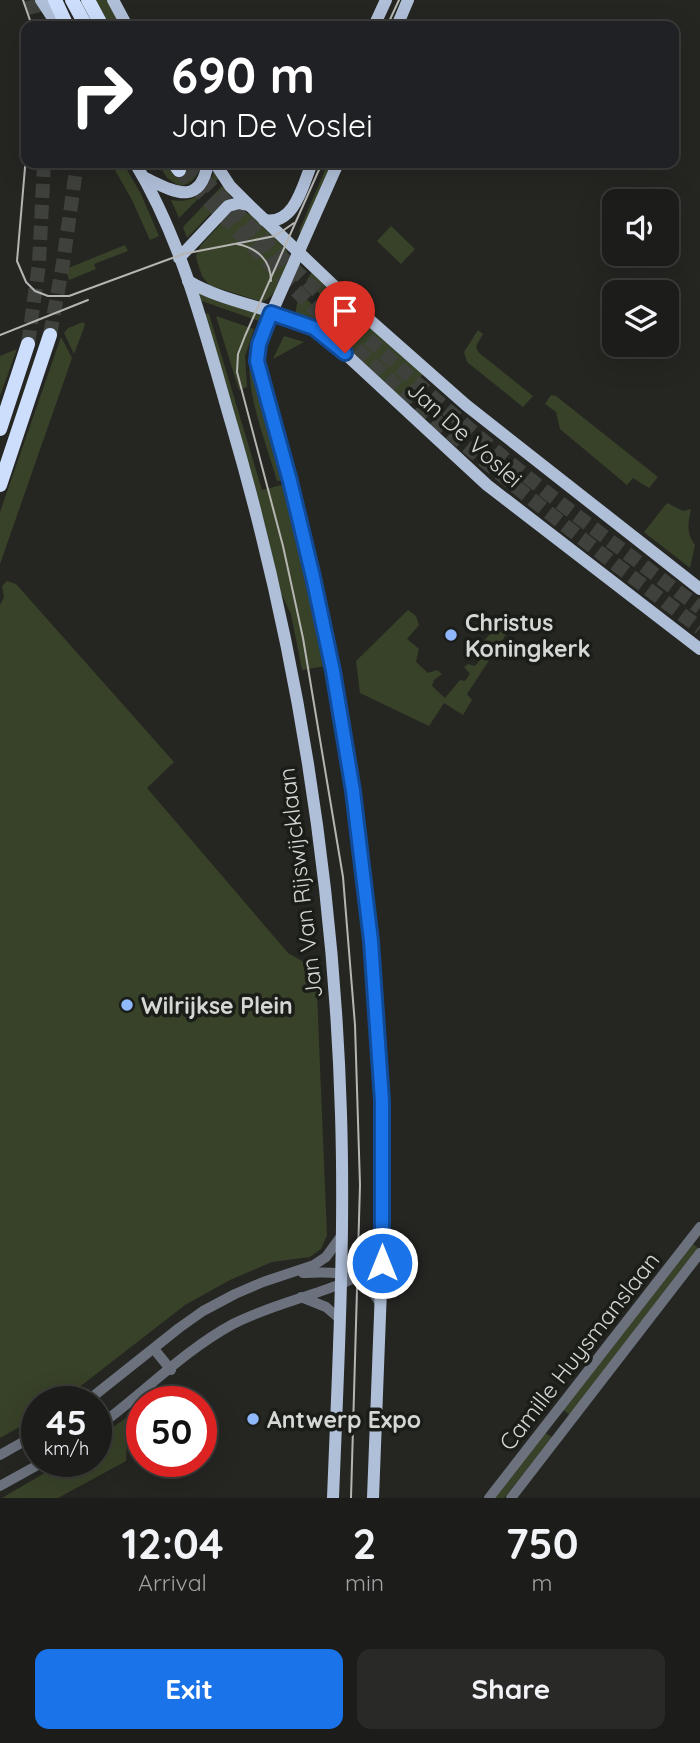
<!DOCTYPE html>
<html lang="en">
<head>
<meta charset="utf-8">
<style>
	body { margin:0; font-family:Quicksand,sans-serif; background:#292927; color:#f1f3f6; height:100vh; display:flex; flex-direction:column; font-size:26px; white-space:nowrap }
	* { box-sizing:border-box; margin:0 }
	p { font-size:23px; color:#a0a1a2 }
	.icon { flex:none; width:38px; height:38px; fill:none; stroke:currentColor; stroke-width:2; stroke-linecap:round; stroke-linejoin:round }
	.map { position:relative; height:1498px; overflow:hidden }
	.details { display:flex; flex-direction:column; background:#1c1c1a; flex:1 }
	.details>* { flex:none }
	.banner { position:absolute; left:21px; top:21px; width:658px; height:147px; border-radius:14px; box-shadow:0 7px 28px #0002,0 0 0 2px #3a3a39; background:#202124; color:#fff; overflow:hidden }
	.buttons { position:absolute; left:602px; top:189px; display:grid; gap:14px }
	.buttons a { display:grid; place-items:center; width:77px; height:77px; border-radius:14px; background:#1c1c1a; box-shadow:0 7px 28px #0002,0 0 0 2px #3a3a39; font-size:35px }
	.speed { position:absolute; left:21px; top:1386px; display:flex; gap:14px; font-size:35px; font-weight:700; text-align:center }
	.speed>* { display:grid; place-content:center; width:91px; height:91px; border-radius:50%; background:#1c1c1a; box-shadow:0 7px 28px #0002,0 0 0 2px #3a3a39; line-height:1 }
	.speed small { font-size:18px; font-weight:400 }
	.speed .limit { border:10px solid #d22; background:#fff; color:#111 }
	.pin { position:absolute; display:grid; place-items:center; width:60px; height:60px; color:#fff; margin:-72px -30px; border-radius:50% 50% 50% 0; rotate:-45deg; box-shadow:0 0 7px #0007 }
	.pin .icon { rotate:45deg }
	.me { position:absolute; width:77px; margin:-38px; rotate:0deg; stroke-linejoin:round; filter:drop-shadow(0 0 5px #0008) }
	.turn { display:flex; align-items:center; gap:24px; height:147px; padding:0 35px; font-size:32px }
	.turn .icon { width:91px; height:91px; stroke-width:2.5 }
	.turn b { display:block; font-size:49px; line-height:60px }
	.eta { display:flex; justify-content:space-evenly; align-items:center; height:119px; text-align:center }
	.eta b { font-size:42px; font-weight:700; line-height:49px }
	.button { display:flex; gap:14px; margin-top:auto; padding:14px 35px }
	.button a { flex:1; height:80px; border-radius:14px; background:#1a73e8; color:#fff; font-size:28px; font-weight:700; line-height:80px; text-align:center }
	.button a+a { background:#292927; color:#f1f3f6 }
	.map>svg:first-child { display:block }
	.green { fill:#384228 }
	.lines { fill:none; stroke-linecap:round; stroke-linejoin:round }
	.highway-tunnel { stroke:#3f413d; stroke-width:14; stroke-dasharray:14 7; stroke-linecap:butt }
	.minor { stroke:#6b727e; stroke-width:10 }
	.major { stroke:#b0bfd8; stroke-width:12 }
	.highway { stroke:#ccdefc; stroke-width:14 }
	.tram { stroke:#b5b6b3; stroke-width:2 }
	.route-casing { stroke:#114b97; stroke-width:18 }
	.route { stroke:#1a73e8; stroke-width:12 }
	.poi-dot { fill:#90b8fd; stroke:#1b1d19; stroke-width:2.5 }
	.labels { text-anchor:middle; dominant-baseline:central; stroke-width:7; stroke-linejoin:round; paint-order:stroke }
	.street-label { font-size:23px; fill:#d5d7d4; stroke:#1b1d19 }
	.poi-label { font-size:23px; font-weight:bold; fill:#d5d7d4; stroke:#1b1d19; text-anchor:start }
</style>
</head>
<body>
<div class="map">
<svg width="700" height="1498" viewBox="0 0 700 1498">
	<rect width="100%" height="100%" fill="#252622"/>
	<g class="green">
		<polygon points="94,0 109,0 122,26 108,26"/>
		<polygon points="111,163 123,163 141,194 159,236 150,240 132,200"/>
		<path d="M158 163H167L176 174 191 163H201C199 175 192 185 179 186L167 178Z"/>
		<polygon points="328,163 333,163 301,234 299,231"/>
		<path d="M214 170 219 178 179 218 171 200C192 204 210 192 214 170Z"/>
		<polygon points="223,185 230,193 187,238 183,227"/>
		<path d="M240 211 251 215 287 250C290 265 277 297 262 302L209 285 202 276 197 261 196 256 201 245 229 215Z"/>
		<polygon points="391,226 415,249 401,264 377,241"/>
		<polygon points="125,245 128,251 94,264 96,269 69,280 66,269"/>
		<polygon points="312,272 363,319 351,323 335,309 326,319 338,331 343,326 345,328 339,341 295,316 299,292 319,311 328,302 306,281"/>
		<polygon points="197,293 265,316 262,322 199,300"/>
		<polygon points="202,312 209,314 262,490 285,484 326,666 302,670 291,614 281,593 256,492"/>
		<polygon points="216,316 254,329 245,356 247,387 239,390"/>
		<polygon points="83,322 85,325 74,354 64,333 68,328"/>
		<path d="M369 327 423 374 401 399 350 350C347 336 355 328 369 327Z"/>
		<polygon points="478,330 483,334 476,346 478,352 533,396 523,407 467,362 464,352"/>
		<polygon points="284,336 304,342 273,359"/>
		<polygon points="61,337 72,358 0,564 0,512"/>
		<path d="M253 341V371L284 480 277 481C266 441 240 382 253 341Z"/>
		<polygon points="17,349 0,396 0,356"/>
		<polygon points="551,395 556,396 658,477 649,488 633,478 627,485 560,429 556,412 545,404"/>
		<path d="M667 503 683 511 691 509C688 523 686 533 695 545L690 568 644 532Z"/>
		<polygon points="7,581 16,584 174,762 147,788 288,953 316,969 327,1235 321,1249 310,1257 272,1262 230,1280 185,1305 60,1402 37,1402 37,1417 0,1438 0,605 4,597 2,586"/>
		<polygon points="408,610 416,616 419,625 407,639 419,649 416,662 428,673 437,670 442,674 434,680 432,686 445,698 460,680 465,681 470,674 464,667 468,664 475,666 481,659 475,652 503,618 516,619 467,694 472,700 463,715 444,703 429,726 360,693 356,661"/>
		<polygon points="693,1244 699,1249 570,1415 563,1410"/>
		<polygon points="142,1406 142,1433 127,1439 126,1461 58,1498 2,1498 65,1461 96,1461 96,1440"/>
		<polygon points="545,1433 552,1437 504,1498 494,1498"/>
	</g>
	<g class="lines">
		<g class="highway-tunnel">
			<polyline points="31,0 38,26"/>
			<path d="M188 163C288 266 391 364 502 456 565 509 634 558 700 608"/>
			<path d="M179 170C254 248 328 326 409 397 502 479 601 554 700 628"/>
			<polyline points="50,335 63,263 77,163"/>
			<polyline points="28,344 39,264 44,163"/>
		</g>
		<g class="minor">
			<path d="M303 1273C325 1272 356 1270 372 1290 375 1294 377 1300 381 1304"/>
			<polyline points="301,1297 326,1307 340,1319"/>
			<polyline points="154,1349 171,1370"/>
			<polyline points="86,1402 179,1328 203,1311 235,1294 263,1282 314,1265 326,1257 342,1235"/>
			<path d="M96 1428C142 1395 183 1351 233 1324 282 1299 336 1293 382 1263"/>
			<polyline points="0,1455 37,1434"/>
			<polyline points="0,1486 45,1461"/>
			<polyline points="489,1498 700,1227"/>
			<polyline points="511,1498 700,1253"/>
		</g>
		<g class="major">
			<polyline points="41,0 58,26"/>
			<polyline points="113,0 127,26"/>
			<polyline points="374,26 386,0"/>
			<polyline points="397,26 408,0"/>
			<path d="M135 163C183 242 206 337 232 426 297 649 334 881 341 1114 345 1242 338 1370 333 1498"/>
			<polyline points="215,163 230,186 249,205 372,322 466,405 700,589"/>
			<polyline points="338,163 264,330 257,361 292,487 329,653 349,767 371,941 382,1101 382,1263 373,1498"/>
			<path d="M145 178C173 191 200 208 208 163"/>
			<path d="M264 220C295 226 303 184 312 163"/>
			<polyline points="179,258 228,206 239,203 249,205"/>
			<path d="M188 281C230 306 284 308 325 335L487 485 700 649"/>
		</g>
		<g class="highway">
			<polyline points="55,0 67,26"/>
			<polyline points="72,0 86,26"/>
			<polyline points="88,0 102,26"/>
			<polyline points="174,163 179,170"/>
			<polyline points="0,429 28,344"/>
			<polyline points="0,485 50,335"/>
		</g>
		<g class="tram">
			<polyline points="23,0 32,26"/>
			<polyline points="387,26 399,0"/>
			<polyline points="26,156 17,261 26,282 35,291 48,296 69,296 183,254 275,236 294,223"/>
			<polyline points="322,163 245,336 238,354 237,372 283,546 303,638 343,877 355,1025 360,1185 351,1498"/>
			<path d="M237 244C257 248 271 260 271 281"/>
			<polyline points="0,335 88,300"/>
		</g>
	</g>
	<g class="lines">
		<g class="route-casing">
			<polyline id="route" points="345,353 314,328 271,313 259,344 257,361 290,481 313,577 333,671 353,791 371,941 382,1101 382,1263"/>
		</g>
		<use href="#route" class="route"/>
	</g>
	<g class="poi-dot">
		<circle cx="451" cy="635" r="7"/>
		<circle cx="127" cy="1005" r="7"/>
		<circle cx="253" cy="1419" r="7"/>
	</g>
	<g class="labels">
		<g class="street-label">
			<text transform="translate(465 434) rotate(42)">Jan De Voslei</text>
			<text transform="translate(300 883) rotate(-97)">Jan Van Rijswijcklaan</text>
			<text transform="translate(579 1351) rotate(-52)">Camille Huysmanslaan</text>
		</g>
		<g class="poi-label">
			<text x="465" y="622">Christus<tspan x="465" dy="26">Koningkerk</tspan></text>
			<text x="141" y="1005">Wilrijkse Plein</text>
			<text x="267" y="1419">Antwerp Expo</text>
		</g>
	</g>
</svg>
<div class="buttons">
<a><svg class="icon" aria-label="sound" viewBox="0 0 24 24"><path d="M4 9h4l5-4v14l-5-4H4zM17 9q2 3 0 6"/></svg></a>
<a><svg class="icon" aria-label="layers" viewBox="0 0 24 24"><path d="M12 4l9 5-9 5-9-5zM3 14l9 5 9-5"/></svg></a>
</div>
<div class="speed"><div>45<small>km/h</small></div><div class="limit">50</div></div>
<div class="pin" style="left:345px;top:353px;background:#d93025"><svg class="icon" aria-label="arrive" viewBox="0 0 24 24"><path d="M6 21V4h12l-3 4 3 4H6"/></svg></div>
<svg class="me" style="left:382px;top:1263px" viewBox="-20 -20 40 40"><circle r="17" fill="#1a73e8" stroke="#fff" stroke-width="3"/><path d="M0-11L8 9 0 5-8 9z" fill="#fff"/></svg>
<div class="banner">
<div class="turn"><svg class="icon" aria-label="right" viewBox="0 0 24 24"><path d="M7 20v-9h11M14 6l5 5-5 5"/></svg><div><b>690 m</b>Jan De Voslei</div></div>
</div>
</div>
<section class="details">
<div class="eta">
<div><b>12:04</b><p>Arrival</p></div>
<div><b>2</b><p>min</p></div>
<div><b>750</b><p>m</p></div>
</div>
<div class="button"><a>Exit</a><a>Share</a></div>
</section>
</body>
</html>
